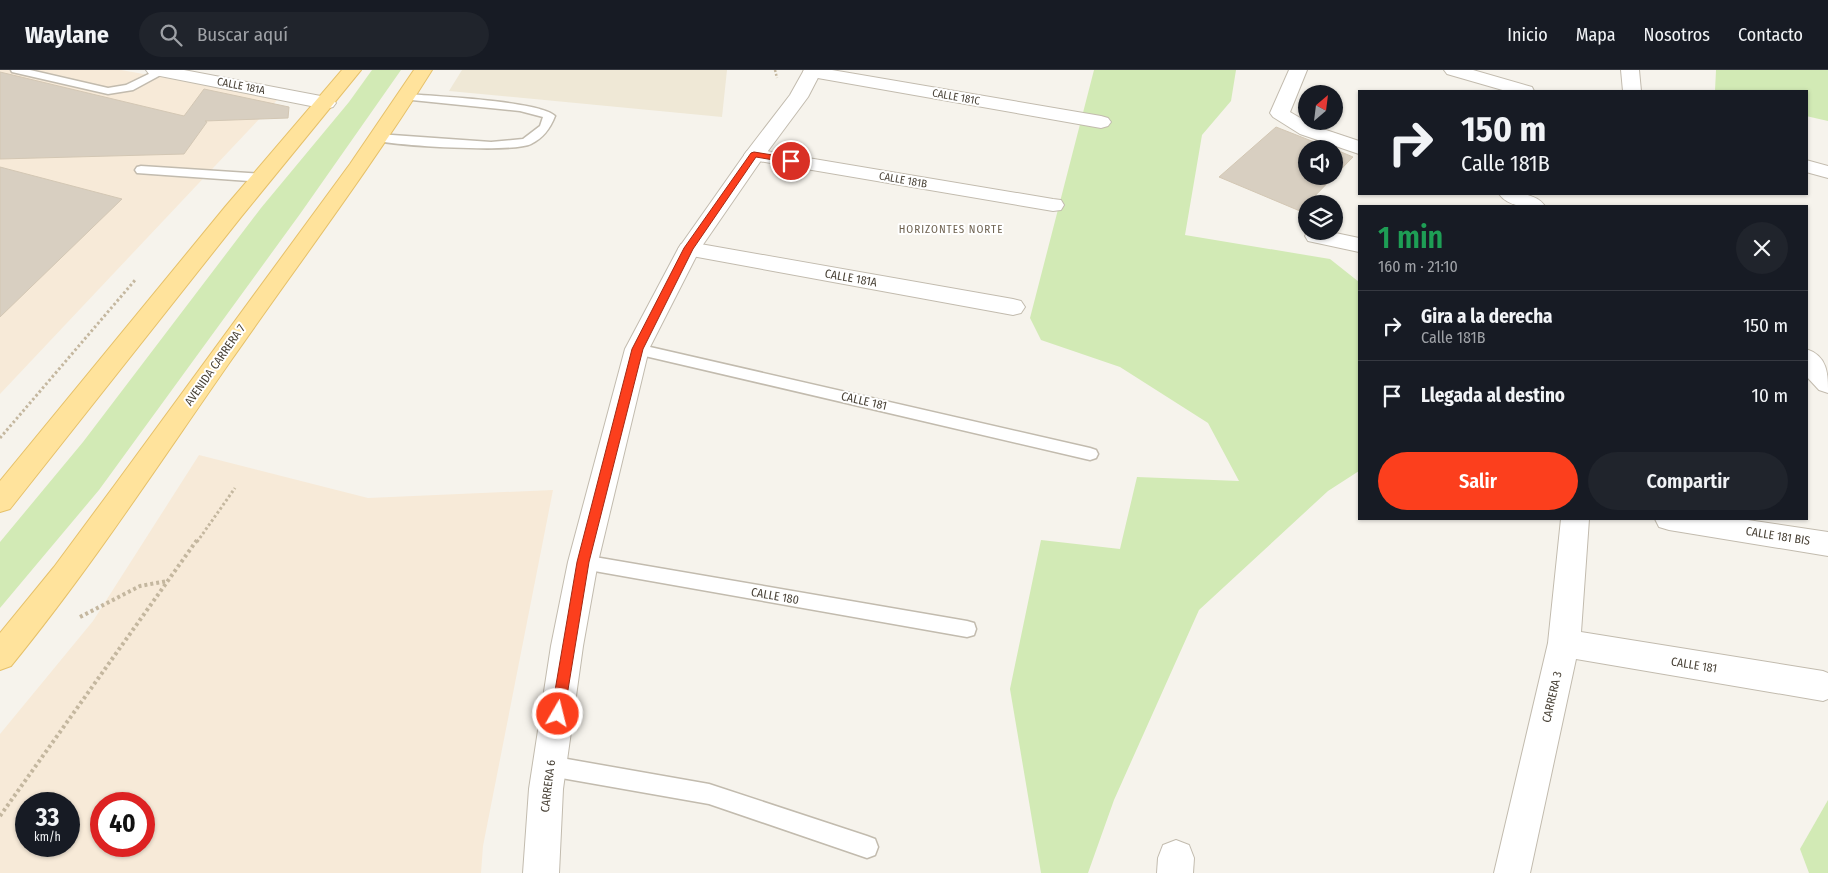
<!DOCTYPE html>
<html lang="es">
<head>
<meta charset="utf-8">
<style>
	body { margin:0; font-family:"Fira Sans Condensed",sans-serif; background:#20242c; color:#f1f3f6; height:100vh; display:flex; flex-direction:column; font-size:19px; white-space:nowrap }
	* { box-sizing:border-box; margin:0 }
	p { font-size:16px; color:#9ea1a6 }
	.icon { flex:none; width:28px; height:28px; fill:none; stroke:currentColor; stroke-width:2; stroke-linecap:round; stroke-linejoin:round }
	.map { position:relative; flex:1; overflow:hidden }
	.side { position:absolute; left:1358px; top:135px; width:450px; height:315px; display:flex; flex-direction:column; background:#171b24; border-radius:0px; box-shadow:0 1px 4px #0004 }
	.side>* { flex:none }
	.banner { position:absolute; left:1358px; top:20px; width:450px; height:105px; border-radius:0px; box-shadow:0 1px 4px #0004; background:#171b24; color:#f1f3f6; overflow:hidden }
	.needle { width:32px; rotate:28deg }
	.fabs { position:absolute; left:1298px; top:15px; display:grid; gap:10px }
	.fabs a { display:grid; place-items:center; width:45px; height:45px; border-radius:50%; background:#171b24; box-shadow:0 1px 4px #0004; font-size:25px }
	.speed { position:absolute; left:15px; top:722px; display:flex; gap:10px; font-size:25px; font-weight:700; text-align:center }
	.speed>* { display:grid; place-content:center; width:65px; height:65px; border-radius:50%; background:#171b24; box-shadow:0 1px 4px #0004; line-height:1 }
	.speed small { font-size:12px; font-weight:400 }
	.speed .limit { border:8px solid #d22; background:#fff; color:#111 }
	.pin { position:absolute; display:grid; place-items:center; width:42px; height:42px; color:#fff; margin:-21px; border:2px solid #fff; border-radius:50%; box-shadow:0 1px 5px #0007 }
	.me { position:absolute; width:55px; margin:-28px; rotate:8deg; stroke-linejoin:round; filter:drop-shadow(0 0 4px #0008) }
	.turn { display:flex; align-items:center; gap:18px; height:105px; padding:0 20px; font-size:22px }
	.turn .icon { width:65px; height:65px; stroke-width:2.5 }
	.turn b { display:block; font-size:35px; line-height:42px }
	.round { display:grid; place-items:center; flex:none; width:52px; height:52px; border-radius:26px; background:#20242c }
	.head { display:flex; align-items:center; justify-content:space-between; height:85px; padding:0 20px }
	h1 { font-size:30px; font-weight:600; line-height:38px; color:#1e9e55 }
	.button { display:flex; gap:10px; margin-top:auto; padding:10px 20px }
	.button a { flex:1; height:58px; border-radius:30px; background:#fc3f1d; color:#fff; font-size:20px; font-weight:600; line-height:58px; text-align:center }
	.button a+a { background:#20242c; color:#f1f3f6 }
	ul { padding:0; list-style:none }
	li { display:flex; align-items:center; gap:15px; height:70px; padding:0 20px; border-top:1px solid #363941 }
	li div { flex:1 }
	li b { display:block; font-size:19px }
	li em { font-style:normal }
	header { display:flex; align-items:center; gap:30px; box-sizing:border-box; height:70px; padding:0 25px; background:#171b24; border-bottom:1px solid #363941 }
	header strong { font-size:24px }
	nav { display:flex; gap:28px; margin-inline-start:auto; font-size:18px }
	.search { width:350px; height:45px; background:#20242c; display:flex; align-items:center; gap:12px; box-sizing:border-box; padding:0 18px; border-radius:28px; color:#9ea1a6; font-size:19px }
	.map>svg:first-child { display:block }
	.commercial { fill:#f7ead8; fill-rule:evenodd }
	.education { fill:#efe8d6 }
	.green { fill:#d2eab5 }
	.building { fill:#d8cfc1; stroke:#d3c7b4 }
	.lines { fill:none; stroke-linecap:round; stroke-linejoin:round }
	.service-casing { stroke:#c2bbae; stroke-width:3 }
	.minor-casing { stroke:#c2bbae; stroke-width:2 }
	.tertiary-casing { stroke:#c2bbae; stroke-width:2 }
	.primary-casing { stroke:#e6c16a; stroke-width:2 }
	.path-far2 { stroke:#c4b79f; stroke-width:2.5; stroke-dasharray:2 2; stroke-linecap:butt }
	.path-far1 { stroke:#c4b79f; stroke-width:3; stroke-dasharray:2.5 2.5; stroke-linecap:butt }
	.path { stroke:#c4b79f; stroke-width:4; stroke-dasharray:3 3; stroke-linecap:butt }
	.service { fill:#fff; fill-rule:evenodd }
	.minor { fill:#fff; fill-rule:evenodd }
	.tertiary { fill:#fff; fill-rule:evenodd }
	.primary { fill:#ffe39c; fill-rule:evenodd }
	.route { fill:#fc3f1d; stroke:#a42913 }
	.labels { text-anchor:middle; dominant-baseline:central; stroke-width:4; stroke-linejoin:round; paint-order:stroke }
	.far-street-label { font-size:11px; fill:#4b4439; stroke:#fff }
	.far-neighbourhood-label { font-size:11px; letter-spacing:1px; fill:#6e6250; stroke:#fff }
	.street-label { font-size:12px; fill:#4b4439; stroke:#fff }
</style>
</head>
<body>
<header>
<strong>Waylane</strong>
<div class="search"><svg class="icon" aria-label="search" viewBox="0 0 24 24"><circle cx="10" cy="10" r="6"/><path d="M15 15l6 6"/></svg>Buscar aquí</div>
<nav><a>Inicio</a><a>Mapa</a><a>Nosotros</a><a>Contacto</a></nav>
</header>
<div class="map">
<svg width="1828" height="803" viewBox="0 0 1828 803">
	<rect width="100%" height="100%" fill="#f6f3ec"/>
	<g class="commercial">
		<polygon points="0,0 121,0 279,28 0,324"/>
		<path d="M199 385 368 428 553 420 483 776 481 803H0V664L93 551ZM26 734H69V776H26ZM101 734H144V776H101Z"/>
	</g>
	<polygon class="education" points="462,0 727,0 722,47 449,21"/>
	<g class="green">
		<polygon points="372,0 401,0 300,144 99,420 0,538 0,472 83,372 261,138 349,32"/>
		<polygon points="1094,0 1236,0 1231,31 1202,65 1185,165 1330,189 1359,212 1359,401 1328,421 1199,540 1114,730 1088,803 1041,803 1010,619 1041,470 1120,479 1137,407 1239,411 1208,353 1120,297 1041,270 1030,248"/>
		<polygon points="1716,0 1828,0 1828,51 1806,46 1806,21 1715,21"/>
		<polygon points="1828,730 1828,803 1809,803 1800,779"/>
	</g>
	<g class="building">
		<polygon points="0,2 184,46 204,19 289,37 288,48 205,51 207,52 184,84 0,89"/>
		<polygon points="1276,57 1332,79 1306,79 1306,106 1334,106 1334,79 1353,87 1300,141 1219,107"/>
		<polygon points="0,97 122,129 0,247"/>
	</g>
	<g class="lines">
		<g class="service-casing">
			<g id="service">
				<polygon points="11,0 30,0 108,18 126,15 157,0 168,1 133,20 108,24 12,2"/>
				<path d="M406 24C432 26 541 31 555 46 550 59 543 68 531 74 513 83 396 76 374 70L372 68 374 66 378 64 491 72 523 69 540 56 543 47 520 41 402 29 400 27 402 25Z"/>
				<polygon points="141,96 262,104 268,108 262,112 137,103 135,100 137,97"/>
				<polygon points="637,274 1090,378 1096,380 1098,384 1096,388 1090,390 632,283 630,279 632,275"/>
				<polygon points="583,485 967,551 974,553 976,559 974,565 967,567 583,499 577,497 574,492 577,487"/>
				<polygon points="550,686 709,714 867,766 875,769 878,777 875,785 867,788 709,734 550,706 543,703 540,696 543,689"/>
			</g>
		</g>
		<g class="minor-casing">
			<g id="minor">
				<polygon points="146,0 184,0 326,27 333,29 336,33 333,37 326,39 155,5 149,4"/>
				<polygon points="804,0 832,0 1101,46 1108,48 1111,52 1108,56 1101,58 812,7 806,6 803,2"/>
				<polygon points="1289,0 1307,0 1290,42 1314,56 1359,71 1359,84 1300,64 1273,47 1270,43"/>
				<polygon points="1444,0 1473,0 1532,17 1534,21 1506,21 1447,4"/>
				<polygon points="1621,0 1639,0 1641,21 1623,21"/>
				<polygon points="754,79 1053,129 1061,130 1064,135 1061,140 1053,141 747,89 744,85 747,81"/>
				<polygon points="1806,90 1828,96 1828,108 1806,102"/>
				<path d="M1499 124C1515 123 1535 122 1545 136 1529 137 1509 138 1499 124Z"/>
				<polygon points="1308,161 1326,161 1359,168 1359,182 1308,171 1305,166"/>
				<polygon points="689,172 1013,229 1021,231 1025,237 1021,243 1013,245 681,184 678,179 681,174"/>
				<path d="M1806 279C1828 286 1828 304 1828 323L1819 320 1806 306Z"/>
				<polygon points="1561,449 1589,449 1581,562 1823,601 1828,603 1828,629 1823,631 1576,589 1530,803 1494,803 1548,573"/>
				<polygon points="1655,449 1741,449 1828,462 1828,486 1669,460 1659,457"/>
				<polygon points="1176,770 1189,775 1194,788 1193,803 1157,803 1158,788 1163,775"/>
			</g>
		</g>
		<g class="tertiary-casing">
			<polygon id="tertiary" points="804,0 822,0 808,27 762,89 700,179 649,279 598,492 583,576 563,719 559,803 523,803 529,719 551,576 568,492 625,279 678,179 747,81 790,25"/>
		</g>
		<g class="primary-casing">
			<g id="primary">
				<polygon points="342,0 361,0 241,147 10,439 0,442 0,411 225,137"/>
				<path d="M414 0H432C370 99 299 193 232 289 160 392 91 498 11 596L0 600V563L54 497 114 416 350 94Z"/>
			</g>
		</g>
		<polyline class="path-far2" points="775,0 777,8"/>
		<g class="path-far1">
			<polyline points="0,368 136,209"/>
			<polyline points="197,472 235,418"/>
		</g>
		<g class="path">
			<polyline points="80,547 140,516 167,511"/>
			<polyline points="0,746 197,470"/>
		</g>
		<use href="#service" class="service"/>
		<use href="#minor" class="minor"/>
		<use href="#tertiary" class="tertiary"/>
		<use href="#primary" class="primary"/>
	</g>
	<polygon class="route" points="754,82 791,88 795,91 791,93 756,87 693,179 643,279 589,492 564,644 562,649 558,651 553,649 551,644 577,492 632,279 684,178 751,83"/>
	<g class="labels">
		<g class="far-street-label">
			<text transform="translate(241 16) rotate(11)">CALLE 181A</text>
			<text transform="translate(956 27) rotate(10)">CALLE 181C</text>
			<text transform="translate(903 110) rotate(10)">CALLE 181B</text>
		</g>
		<g class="far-neighbourhood-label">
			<text x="951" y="159">HORIZONTES NORTE</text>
		</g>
		<g class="street-label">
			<text transform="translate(851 208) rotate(10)">CALLE 181A</text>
			<text transform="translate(215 295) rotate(-55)">AVENIDA CARRERA 7</text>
			<text transform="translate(864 331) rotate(13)">CALLE 181</text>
			<text transform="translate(1778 466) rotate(9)">CALLE 181 BIS</text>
			<text transform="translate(775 526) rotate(10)">CALLE 180</text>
			<text transform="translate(1694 595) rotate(9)">CALLE 181</text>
			<text transform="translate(1552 627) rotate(-77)">CARRERA 3</text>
			<text transform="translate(548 716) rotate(-83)">CARRERA 6</text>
		</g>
	</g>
</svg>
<div class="fabs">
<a><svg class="needle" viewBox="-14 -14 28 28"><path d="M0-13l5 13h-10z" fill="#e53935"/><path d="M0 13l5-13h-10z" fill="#9ea1a6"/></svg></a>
<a><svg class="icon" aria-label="sound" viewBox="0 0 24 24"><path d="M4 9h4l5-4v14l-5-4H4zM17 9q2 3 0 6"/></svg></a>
<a><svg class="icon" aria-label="layers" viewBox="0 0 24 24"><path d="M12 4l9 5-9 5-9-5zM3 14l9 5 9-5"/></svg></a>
</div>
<div class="speed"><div>33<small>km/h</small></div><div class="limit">40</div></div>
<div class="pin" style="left:791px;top:91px;background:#d93025"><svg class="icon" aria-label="arrive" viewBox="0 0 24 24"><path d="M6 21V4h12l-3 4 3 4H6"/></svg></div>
<svg class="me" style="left:558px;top:644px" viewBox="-20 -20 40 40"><circle r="17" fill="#fc3f1d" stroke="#fff" stroke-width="3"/><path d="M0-11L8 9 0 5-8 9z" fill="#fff"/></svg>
<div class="banner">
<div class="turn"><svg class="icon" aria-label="right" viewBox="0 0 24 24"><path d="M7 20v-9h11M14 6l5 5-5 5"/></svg><div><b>150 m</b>Calle 181B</div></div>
</div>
<section class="side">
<div class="head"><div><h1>1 min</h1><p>160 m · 21:10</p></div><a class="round"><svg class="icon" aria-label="close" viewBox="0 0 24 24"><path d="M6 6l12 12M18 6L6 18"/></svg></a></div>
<ul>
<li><svg class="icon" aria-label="right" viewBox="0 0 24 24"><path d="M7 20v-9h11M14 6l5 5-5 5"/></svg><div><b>Gira a la derecha</b><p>Calle 181B</p></div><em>150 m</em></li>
<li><svg class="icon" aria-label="arrive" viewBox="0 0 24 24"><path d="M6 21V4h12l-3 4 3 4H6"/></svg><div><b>Llegada al destino</b></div><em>10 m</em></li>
</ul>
<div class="button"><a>Salir</a><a>Compartir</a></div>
</section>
</div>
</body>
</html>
